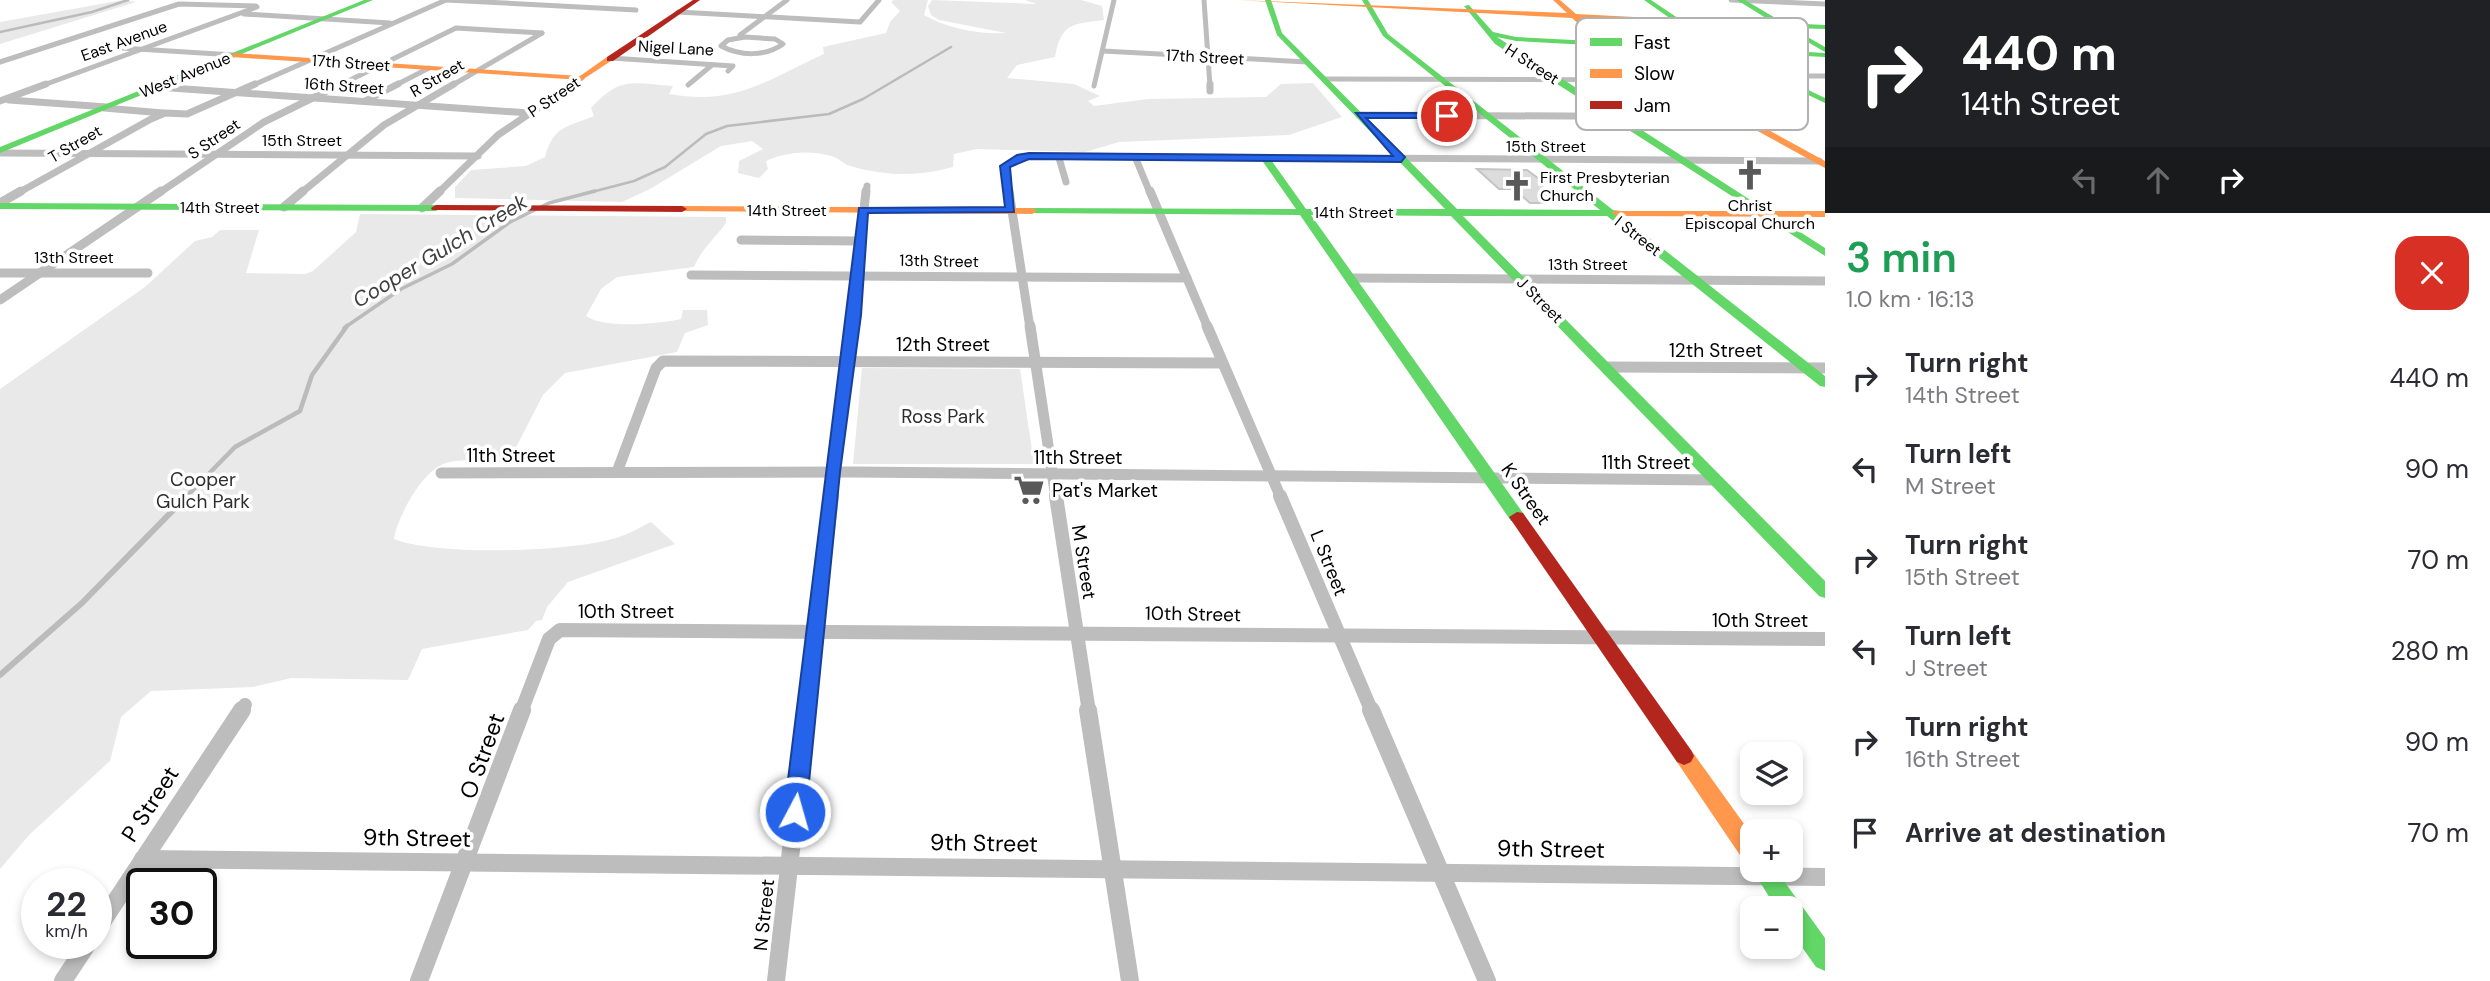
<!DOCTYPE html>
<html lang="en">
<head>
<meta charset="utf-8">
<style>
	body { margin:0; font-family:"DM Sans",sans-serif; background:#f2f2f3; color:#2b2b33; height:100vh; display:flex; flex-direction:column; font-size:26px; white-space:nowrap }
	* { box-sizing:border-box; margin:0 }
	p { font-size:23px; color:#7c7c81 }
	.icon { flex:none; width:38px; height:38px; fill:none; stroke:currentColor; stroke-width:2; stroke-linecap:round; stroke-linejoin:round }
	.map { position:relative; flex:1; overflow:hidden }
	.panel { display:flex; flex-direction:column; background:#fff; width:665px }
	.panel>* { flex:none }
	.hud { background:#202124; color:#fff; overflow:hidden }
	.controls { position:absolute; left:1740px; top:742px; display:grid; gap:14px }
	.controls a { display:grid; place-items:center; width:63px; height:63px; border-radius:14px; background:#fff; box-shadow:0 4px 10px #0003; font-size:35px }
	.speed { position:absolute; left:21px; top:868px; display:flex; gap:14px; font-size:35px; font-weight:700; text-align:center }
	.speed>* { display:grid; place-content:center; width:91px; height:91px; border-radius:50%; background:#fff; box-shadow:0 4px 10px #0003; line-height:1 }
	.speed small { font-size:18px; font-weight:400 }
	.speed .limit { border:4px solid #111; border-radius:10px; background:#fff; color:#111 }
	.pin { position:absolute; display:grid; place-items:center; width:60px; height:60px; color:#fff; margin:-30px; border:4px solid #fff; border-radius:50%; box-shadow:0 2px 7px #0007 }
	.me { position:absolute; width:77px; margin:-38px; rotate:6deg; stroke-linejoin:round; filter:drop-shadow(0 0 5px #0008) }
	.turn { display:flex; align-items:center; gap:24px; height:147px; padding:0 21px; font-size:32px }
	.turn .icon { width:91px; height:91px; stroke-width:2.5 }
	.turn b { display:block; font-size:49px; line-height:60px }
	.lanes { display:flex; align-items:center; height:66px; padding:0 21px; background:#0003; justify-content:center; gap:35px; direction:ltr }
	.lanes .off { opacity:.35 }
	.round { display:grid; place-items:center; flex:none; width:74px; height:74px; border-radius:21px; background:#f2f2f3 }
	.summary { display:flex; align-items:center; justify-content:space-between; height:119px; padding:0 21px }
	h1 { font-size:42px; font-weight:600; line-height:52px; color:#1e9e55 }
	ul { padding:0; list-style:none }
	li { display:flex; align-items:center; gap:21px; height:91px; padding:0 21px }
	li div { flex:1 }
	li b { display:block; font-size:26px }
	li em { font-style:normal }
	main { display:flex; flex:1; min-height:0 }
	.map>svg:first-child { display:block }
	.green { fill:#e9e9e9 }
	.lines { fill:none; stroke-linecap:round; stroke-linejoin:round }
	.stream-far3 { stroke:#bbb; stroke-width:2.5 }
	.stream-far2 { stroke:#bbb; stroke-width:3.5 }
	.stream-far1 { stroke:#bbb; stroke-width:4.5 }
	.stream { stroke:#bbb; stroke-width:6 }
	.building { fill:#dcdcdc; stroke:#c4c4c4; stroke-width:2 }
	.street-far5 { stroke:#bdbdbd; stroke-width:5 }
	.street-far4 { stroke:#bdbdbd; stroke-width:7 }
	.street-far3 { stroke:#bdbdbd; stroke-width:9 }
	.street-far2 { stroke:#bdbdbd; stroke-width:11 }
	.street-far1 { stroke:#bdbdbd; stroke-width:14 }
	.street { stroke:#bdbdbd; stroke-width:18 }
	.fast { fill:#63d668; fill-rule:evenodd }
	.slow { fill:#ff974d; fill-rule:evenodd }
	.jam { fill:#b3261e; fill-rule:evenodd }
	.route { fill:#2563eb; stroke:#184099; stroke-width:2 }
	.labels { text-anchor:middle; dominant-baseline:central; stroke-width:7; stroke-linejoin:round; paint-order:stroke }
	.far-street-label { font-size:16px; fill:#000; stroke:#fff }
	.far-poi-label { font-size:16px; fill:#000; stroke:#fff; text-anchor:start }
	.street-label { font-size:19px; fill:#000; stroke:#fff }
	.park-label { font-size:19px; fill:#2e2e2e; stroke:#fff }
	.poi-label { font-size:19px; fill:#000; stroke:#fff; text-anchor:start }
	.water-label { font-size:21px; font-style:italic; fill:#3f3f3f; stroke:#fff }
	.near-street-label { font-size:23px; fill:#000; stroke:#fff }
	.key { fill:#fff; stroke:#b2b2b2; stroke-width:2 }
	.key-label { font-size:19px; fill:#000 }
</style>
</head>
<body>
<main>
<div class="map">
<svg width="1825" height="981" viewBox="0 0 1825 981">
	<rect width="100%" height="100%" fill="#fff"/>
	<g class="green">
		<polygon points="123,0 136,2 0,44 0,22"/>
		<path d="M894 0H928L924 15C946 28 980 35 1006 33L939 20 931 15 928 6 932 0 1037 4 1025 0H1081L1102 6 1104 20C1072 24 1061 23 1055 57L1017 65 1007 78 1074 84 1100 96 1088 101 1094 106 1148 99 1266 97 1281 84 1313 83 1342 117 1289 135 1119 142 1085 152 977 149 954 154 953 167C919 177 884 176 850 166 843 164 838 157 831 156 809 150 786 152 766 161L768 169 759 178 738 173 739 161 763 149 752 141 721 146 650 189 622 202 455 198V187L471 170 526 166 545 157C553 126 567 127 594 116L591 108C620 76 632 83 673 86L669 94C735 106 767 80 824 54L823 47 886 33 890 22 900 11 891 2Z"/>
		<path d="M360 214 726 217V223C716 237 700 251 694 267L617 277 601 289 586 316C604 329 659 324 681 319L683 310H707L708 325 685 333 677 352 565 373 543 395 511 457H502V462C485 462 462 458 446 463 422 470 397 518 394 539 436 556 567 552 612 539 625 536 639 528 651 522L675 544 568 582 547 607 542 620 536 621 528 630 422 649 408 680 291 678 253 687 151 691 121 717 110 761 29 835 0 869V389L145 287 195 241 212 237 220 230H259L246 273 305 274 313 271 356 232Z"/>
		<polygon points="862,368 1020,369 1034,464 853,464"/>
	</g>
	<g class="lines">
		<g class="stream-far3">
			<polyline points="0,32 92,12 128,0"/>
			<polyline points="588,193 634,181 665,167 706,134 727,126 829,114 863,99 951,47"/>
		</g>
		<polyline class="stream-far2" points="344,328 401,289 452,264 510,222 549,203 595,191"/>
		<polyline class="stream-far1" points="185,498 235,447 300,411 312,375 347,326"/>
		<polyline class="stream" points="0,675 82,603 187,496"/>
	</g>
	<polygon class="building" points="1477,169 1527,170 1539,179 1551,203 1530,203 1514,189 1499,189"/>
	<g class="lines">
		<g class="street-far5">
			<polyline points="446,0 636,10"/>
			<polyline points="1204,0 1210,86"/>
			<polyline points="1731,0 1825,4"/>
			<polyline points="678,12 860,22 879,0"/>
			<polyline points="244,14 390,23"/>
			<polyline points="740,35 787,0"/>
			<path d="M745 37 775 39 783 44C765 57 740 56 721 46L728 40Z"/>
			<polyline points="121,48 234,55"/>
			<polyline points="1103,51 1307,62"/>
			<polyline points="611,58 733,66 728,71"/>
			<polyline points="0,62 179,4 256,6"/>
			<polyline points="1773,76 1825,76"/>
			<polyline points="1324,79 1670,80"/>
			<polyline points="688,85 712,65"/>
			<polyline points="41,86 257,7"/>
			<polyline points="251,86 446,0"/>
			<polyline points="338,86 456,28 542,33"/>
			<polyline points="394,86 429,68"/>
			<polyline points="451,86 542,33"/>
			<polyline points="570,86 582,78"/>
			<polyline points="1094,86 1114,0"/>
		</g>
		<g class="street-far4">
			<polyline points="1210,84 1210,91"/>
			<polyline points="157,87 529,113"/>
			<polyline points="9,100 107,107"/>
			<polyline points="0,101 46,84"/>
			<polyline points="365,101 398,84"/>
			<polyline points="104,108 163,113"/>
			<polyline points="1359,115 1738,117"/>
			<polyline points="0,153 478,156"/>
			<polyline points="1059,158 1066,182"/>
			<polyline points="1136,159 1150,193"/>
			<polyline points="18,193 151,119 165,113 187,114 255,84"/>
			<polyline points="159,193 264,122 341,84"/>
			<polyline points="301,193 384,125 454,84"/>
			<polyline points="438,193 498,135 573,84"/>
			<polyline points="866,193 867,186"/>
			<polyline points="1009,193 1005,166 1020,157 1039,156 1819,161"/>
		</g>
		<g class="street-far3">
			<polyline points="1009,191 1030,328"/>
			<polyline points="1150,191 1208,328"/>
			<polyline points="0,203 21,191"/>
			<polyline points="284,207 303,191"/>
			<polyline points="422,208 440,191"/>
			<polyline points="741,240 862,241"/>
			<polyline points="0,273 148,273"/>
			<polyline points="691,275 1187,278"/>
			<polyline points="1350,278 1825,281"/>
			<polyline points="0,300 161,191"/>
			<polyline points="851,328 866,191"/>
		</g>
		<g class="street-far2">
			<polyline points="1030,326 1056,498"/>
			<polyline points="1207,326 1281,498"/>
			<polyline points="1606,367 1825,368"/>
			<polyline points="617,472 656,368 663,361 1222,363"/>
			<polyline points="441,473 854,472 1716,480"/>
			<polyline points="831,498 851,326"/>
		</g>
		<g class="street-far1">
			<polyline points="1056,496 1089,712"/>
			<polyline points="1280,496 1372,712"/>
			<polyline points="240,712 245,705"/>
			<polyline points="521,712 549,639 560,630 1825,639"/>
			<polyline points="807,712 832,496"/>
		</g>
		<g class="street">
			<polyline points="1088,710 1130,981"/>
			<polyline points="1371,710 1487,981"/>
			<polyline points="143,859 1825,877"/>
			<polyline points="96,931 242,710"/>
			<polyline points="63,981 88,943"/>
			<polyline points="419,981 522,710"/>
			<polyline points="776,981 807,710"/>
		</g>
		<g class="fast">
			<polygon points="364,0 373,0 0,153 0,147"/>
			<polygon points="1265,0 1271,0 1282,33 1457,209 1600,210 1383,36 1362,0 1368,0 1388,34 1613,210 1621,211 1620,215 1825,376 1825,387 1820,386 1607,216 1463,216 1825,581 1825,598 1819,596 1451,216 1311,215 1523,513 1525,517 1517,522 1511,521 1300,215 1028,213 1027,211 1032,208 1296,209 1261,159 1266,156 1269,157 1306,209 1445,209 1277,35"/>
			<polygon points="1644,0 1651,0 1721,47 1825,53 1825,57 1729,52 1825,98 1825,103 1718,52 1516,41 1497,37 1825,248 1825,256 1495,44 1464,6 1469,5 1493,32 1516,37 1711,47"/>
			<polygon points="1737,0 1745,0 1784,23 1825,25 1825,29 1792,28 1825,47 1825,52 1781,27 1708,23 1710,20 1774,23"/>
			<polygon points="0,203 436,205 441,208 436,211 0,209"/>
			<polygon points="1752,869 1776,870 1825,938 1825,971 1816,967 1790,930 1790,908 1776,908"/>
		</g>
		<g class="slow">
			<polygon points="1237,0 1567,13 1553,0 1560,0 1576,14 1712,21 1710,24 1581,18 1612,44 1825,161 1825,168 1606,48 1572,18"/>
			<polygon points="234,53 580,76 607,57 614,59 582,80 231,57"/>
			<polygon points="682,206 1032,208 1037,211 1032,214 678,211 678,207"/>
			<polygon points="1613,211 1825,211 1825,217 1617,216 1612,213"/>
			<polygon points="1684,747 1691,750 1752,835 1752,864 1744,861 1677,762 1674,756 1677,750"/>
		</g>
		<g class="jam">
			<polygon points="693,0 700,0 613,61 607,61 607,57"/>
			<polygon points="436,205 682,206 687,209 682,212 432,210 431,208"/>
			<polygon points="1517,512 1523,513 1691,750 1694,756 1691,762 1684,765 1677,762 1509,517"/>
		</g>
	</g>
	<polygon class="route" points="1356,113 1447,113 1451,116 1447,118 1366,118 1405,157 1401,162 1029,159 1010,167 1014,212 868,213 861,315 840,472 806,812 803,818 795,821 787,818 784,812 859,208 1005,207 1000,166 1017,155 1029,153 1393,156"/>
	<defs>
		<g id="church-bare" transform="scale(2.415)"><path d="M-1.2-6h2.4v3.5h3.3v2.4h-3.3V6h-2.4V-.1h-3.3v-2.4h3.3Z" fill="#595959" stroke="#fff" stroke-width="2.5" paint-order="stroke"/></g>
		<g id="supermarket-bare" transform="scale(2.415)"><path d="M-6-5.5h2.5l.6 2H6L4.5 2H-2.5L-4.4-4H-6ZM-1.5 3.2a1.3 1.3 0 1 0 .1 0ZM3 3.2a1.3 1.3 0 1 0 .1 0Z" fill="#595959" stroke="#fff" stroke-width="2.5" paint-order="stroke"/></g>
	</defs>
	<g fill-rule="evenodd">
		<use href="#church-bare" x="1750" y="175"/>
		<use href="#church-bare" x="1517" y="186"/>
		<use href="#supermarket-bare" x="1029" y="490"/>
	</g>
	<g class="labels">
		<g class="far-street-label">
			<text transform="translate(124 41) rotate(-20)">East Avenue</text>
			<text transform="translate(676 48) rotate(3)">Nigel Lane</text>
			<text transform="translate(1205 57) rotate(3)">17th Street</text>
			<text transform="translate(351 63) rotate(4)">17th Street</text>
			<text transform="translate(1532 64) rotate(33)">H Street</text>
			<text transform="translate(185 75) rotate(-22)">West Avenue</text>
			<text transform="translate(437 78) rotate(-30)">R Street</text>
			<text transform="translate(344 86) rotate(4)">16th Street</text>
			<text transform="translate(554 97) rotate(-34)">P Street</text>
			<text transform="translate(214 139) rotate(-34)">S Street</text>
			<text x="302" y="140">15th Street</text>
			<text transform="translate(75 144) rotate(-30)">T Street</text>
			<text x="1546" y="146">15th Street</text>
			<text x="220" y="207">14th Street</text>
			<text x="787" y="210">14th Street</text>
			<text x="1354" y="212">14th Street</text>
			<text transform="translate(1638 236) rotate(38)">I Street</text>
			<text x="74" y="257">13th Street</text>
			<text transform="translate(939 261) rotate(1)">13th Street</text>
			<text x="1588" y="264">13th Street</text>
			<text transform="translate(1540 300) rotate(45)">J Street</text>
		</g>
		<g class="far-poi-label">
			<text x="1540" y="177">First Presbyterian<tspan x="1540" dy="18">Church</tspan></text>
			<text x="1750" y="205" text-anchor="middle">Christ<tspan x="1750" dy="18">Episcopal Church</tspan></text>
		</g>
		<g class="street-label">
			<text x="943" y="344">12th Street</text>
			<text x="1716" y="350">12th Street</text>
			<text x="511" y="455">11th Street</text>
			<text x="1078" y="457">11th Street</text>
			<text x="1646" y="462">11th Street</text>
			<text transform="translate(1526 494) rotate(55)">K Street</text>
			<text transform="translate(1084 562) rotate(81)">M Street</text>
			<text transform="translate(1329 563) rotate(68)">L Street</text>
			<text x="626" y="611">10th Street</text>
			<text transform="translate(1193 614) rotate(1)">10th Street</text>
			<text x="1760" y="620">10th Street</text>
			<text transform="translate(764 915) rotate(-84)">N Street</text>
		</g>
		<g class="park-label">
			<text x="943" y="416">Ross Park</text>
			<text x="203" y="479">Cooper<tspan x="203" dy="22">Gulch Park</tspan></text>
		</g>
		<g class="poi-label">
			<text x="1052" y="490">Pat's Market</text>
		</g>
		<g class="water-label">
			<text transform="translate(440 251) rotate(-31)">Cooper Gulch Creek</text>
		</g>
		<g class="near-street-label">
			<text transform="translate(482 756) rotate(-70)">O Street</text>
			<text transform="translate(150 804) rotate(-57)">P Street</text>
			<text transform="translate(417 838) rotate(1)">9th Street</text>
			<text transform="translate(984 843) rotate(1)">9th Street</text>
			<text transform="translate(1551 849) rotate(1)">9th Street</text>
		</g>
	</g>
	<rect x="1576" y="18" width="232" height="112" rx="10" class="key"/>
	<rect x="1590" y="38" width="32" height="8" fill="#63d668"/>
	<rect x="1590" y="69" width="32" height="9" fill="#ff974d"/>
	<rect x="1590" y="101" width="32" height="8" fill="#b3261e"/>
	<g class="key-label">
		<text x="1634" y="49">Fast</text>
		<text x="1634" y="80">Slow</text>
		<text x="1634" y="112">Jam</text>
	</g>
</svg>
<div class="controls">
<a><svg class="icon" aria-label="layers" viewBox="0 0 24 24"><path d="M12 4l9 5-9 5-9-5zM3 14l9 5 9-5"/></svg></a>
<a>+</a>
<a>−</a>
</div>
<div class="speed"><div>22<small>km/h</small></div><div class="limit">30</div></div>
<div class="pin" style="left:1447px;top:116px;background:#d93025"><svg class="icon" aria-label="arrive" viewBox="0 0 24 24"><path d="M6 21V4h12l-3 4 3 4H6"/></svg></div>
<svg class="me" style="left:795px;top:812px" viewBox="-20 -20 40 40"><circle r="17" fill="#2563eb" stroke="#fff" stroke-width="3"/><path d="M0-11L8 9 0 5-8 9z" fill="#fff"/></svg>
</div>
<section class="panel">
<div class="hud">
<div class="turn"><svg class="icon" aria-label="right" viewBox="0 0 24 24"><path d="M7 20v-9h11M14 6l5 5-5 5"/></svg><div><b>440 m</b>14th Street</div></div>
<div class="lanes"><svg class="icon off" aria-label="left" viewBox="0 0 24 24"><path d="M17 20v-9H6M10 6l-5 5 5 5"/></svg><svg class="icon off" aria-label="ahead" viewBox="0 0 24 24"><path d="M12 20V5M6 11l6-6 6 6"/></svg><svg class="icon" aria-label="right" viewBox="0 0 24 24"><path d="M7 20v-9h11M14 6l5 5-5 5"/></svg></div>
</div>
<div class="summary"><div><h1>3 min</h1><p>1.0 km · 16:13</p></div><a class="round" style="background:#d93025;color:#fff"><svg class="icon" aria-label="close" viewBox="0 0 24 24"><path d="M6 6l12 12M18 6L6 18"/></svg></a></div>
<ul>
<li><svg class="icon" aria-label="right" viewBox="0 0 24 24"><path d="M7 20v-9h11M14 6l5 5-5 5"/></svg><div><b>Turn right</b><p>14th Street</p></div><em>440 m</em></li>
<li><svg class="icon" aria-label="left" viewBox="0 0 24 24"><path d="M17 20v-9H6M10 6l-5 5 5 5"/></svg><div><b>Turn left</b><p>M Street</p></div><em>90 m</em></li>
<li><svg class="icon" aria-label="right" viewBox="0 0 24 24"><path d="M7 20v-9h11M14 6l5 5-5 5"/></svg><div><b>Turn right</b><p>15th Street</p></div><em>70 m</em></li>
<li><svg class="icon" aria-label="left" viewBox="0 0 24 24"><path d="M17 20v-9H6M10 6l-5 5 5 5"/></svg><div><b>Turn left</b><p>J Street</p></div><em>280 m</em></li>
<li><svg class="icon" aria-label="right" viewBox="0 0 24 24"><path d="M7 20v-9h11M14 6l5 5-5 5"/></svg><div><b>Turn right</b><p>16th Street</p></div><em>90 m</em></li>
<li><svg class="icon" aria-label="arrive" viewBox="0 0 24 24"><path d="M6 21V4h12l-3 4 3 4H6"/></svg><div><b>Arrive at destination</b></div><em>70 m</em></li>
</ul>
</section>
</main>
</body>
</html>
